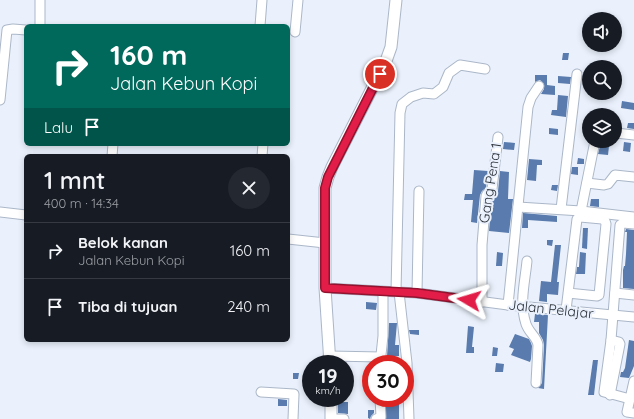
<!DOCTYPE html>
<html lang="id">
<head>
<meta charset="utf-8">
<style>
	body { margin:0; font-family:Quicksand,sans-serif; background:#242831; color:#f1f3f6; height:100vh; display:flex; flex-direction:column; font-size:15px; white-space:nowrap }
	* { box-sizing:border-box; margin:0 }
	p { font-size:13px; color:#9ea1a6 }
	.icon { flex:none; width:22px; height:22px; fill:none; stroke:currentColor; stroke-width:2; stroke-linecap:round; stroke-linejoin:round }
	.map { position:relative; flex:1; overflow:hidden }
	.side { position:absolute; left:24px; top:154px; width:266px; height:188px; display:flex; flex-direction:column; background:#171b24; border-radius:6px; box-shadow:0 2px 6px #0003 }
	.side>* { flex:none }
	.banner { position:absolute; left:24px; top:24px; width:266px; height:122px; border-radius:6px; box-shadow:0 2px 6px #0003; background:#00695c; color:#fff; overflow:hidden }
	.tools { position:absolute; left:582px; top:12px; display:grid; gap:8px }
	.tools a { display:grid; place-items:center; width:40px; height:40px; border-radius:50%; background:#171b24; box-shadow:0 2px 6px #0003; font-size:20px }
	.speed { position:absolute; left:302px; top:355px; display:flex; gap:8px; font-size:20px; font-weight:700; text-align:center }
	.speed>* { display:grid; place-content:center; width:52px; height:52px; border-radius:50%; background:#171b24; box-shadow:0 2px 6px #0003; line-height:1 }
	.speed small { font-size:10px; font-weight:400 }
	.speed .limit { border:6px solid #d22; background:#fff; color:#111 }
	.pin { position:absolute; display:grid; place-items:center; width:34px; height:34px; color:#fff; margin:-17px; border:2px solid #fff; border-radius:50%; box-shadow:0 1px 4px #0007 }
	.me { position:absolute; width:44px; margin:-22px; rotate:277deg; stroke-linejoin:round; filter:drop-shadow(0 0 3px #0008) }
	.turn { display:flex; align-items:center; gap:14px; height:84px; padding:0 20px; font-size:18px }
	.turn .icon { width:52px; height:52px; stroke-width:2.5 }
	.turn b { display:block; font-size:28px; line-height:34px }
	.then { display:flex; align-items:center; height:38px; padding:0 20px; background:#0003; gap:8px; font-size:15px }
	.round { display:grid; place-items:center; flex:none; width:42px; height:42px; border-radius:21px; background:#242831 }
	.headline { display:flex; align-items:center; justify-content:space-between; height:68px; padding:0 20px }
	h1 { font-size:24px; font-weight:600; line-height:30px }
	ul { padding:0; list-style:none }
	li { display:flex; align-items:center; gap:12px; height:56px; padding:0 20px; border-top:1px solid #363941 }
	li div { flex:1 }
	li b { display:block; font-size:15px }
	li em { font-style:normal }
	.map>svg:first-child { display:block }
	.building { fill:#597bad }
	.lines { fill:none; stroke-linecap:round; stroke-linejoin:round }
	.minor-casing { stroke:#abb7c8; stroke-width:11 }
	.major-casing { stroke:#abb7c8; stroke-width:13 }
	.minor { stroke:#fff; stroke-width:9 }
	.major { stroke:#fff; stroke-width:11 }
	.route-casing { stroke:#92132f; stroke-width:10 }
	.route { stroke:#e11d48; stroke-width:7 }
	.labels { text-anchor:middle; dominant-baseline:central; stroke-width:4; stroke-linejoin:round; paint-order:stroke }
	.street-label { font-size:14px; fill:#2a2f36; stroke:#eaf1fc }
</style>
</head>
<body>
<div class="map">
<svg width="634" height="419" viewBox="0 0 634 419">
	<rect width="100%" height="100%" fill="#eaf1fc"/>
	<g class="building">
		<polygon points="563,53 569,53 568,60 562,60"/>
		<polygon points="535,75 547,75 547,85 555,86 555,95 541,94 544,89 544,84 540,80 535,82"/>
		<polygon points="558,76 571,77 570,84 558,83"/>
		<polygon points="558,95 568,96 566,117 551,115 552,110 557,110"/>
		<polygon points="622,101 634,103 634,110 621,108"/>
		<polygon points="628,123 634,123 634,129 627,128"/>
		<polygon points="549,128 558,129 558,135 549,134"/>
		<polygon points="504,142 515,143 514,150 503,149"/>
		<polygon points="624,142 631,143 630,152 623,151"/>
		<polygon points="600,146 609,146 608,155 598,154"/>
		<polygon points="578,158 584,159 584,164 577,164"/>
		<polygon points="529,159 542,160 542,165 537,165 536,181 527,180"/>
		<polygon points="572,167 578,167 578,175 571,174"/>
		<polygon points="474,170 488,171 486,188 482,191 480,195 477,223 471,222 473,200 464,200 465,194 472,194"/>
		<polygon points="500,171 509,172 508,199 513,199 509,233 489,231 492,198 495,198 498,191"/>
		<polygon points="552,185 558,185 557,191 551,190"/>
		<polygon points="591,199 599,199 599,207 590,206"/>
		<polygon points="523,213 557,216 557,222 528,220 528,228 522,228"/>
		<polygon points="583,228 588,228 587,249 582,248"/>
		<polygon points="626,229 634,230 634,289 623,288 623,270 624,266 625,266 626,254 627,232 625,232"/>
		<polygon points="547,240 553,240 552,246 547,245"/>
		<polygon points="555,245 561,245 557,282 559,282 558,295 547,294 547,302 539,301 541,281 551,282"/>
		<polygon points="497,252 503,253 502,266 496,266"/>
		<polygon points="580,252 586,253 585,274 576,274 577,267 579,267"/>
		<polygon points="366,302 377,303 376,310 366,309"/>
		<polygon points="535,314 548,315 544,389 538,388 542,383 544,345 543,340 539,333 539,322 534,322"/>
		<polygon points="389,323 397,323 395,345 399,345 399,356 387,357"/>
		<polygon points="468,326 474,327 472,347 474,347 474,353 466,353"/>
		<polygon points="409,330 419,330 419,335 410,334"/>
		<polygon points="515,334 529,339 531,343 532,346 531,359 530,362 511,355 514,349 509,347"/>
		<polygon points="629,340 634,341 634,366 629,378 620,377 621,372 623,372 625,368"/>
		<polygon points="493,347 498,348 497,356 492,356"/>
		<polygon points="593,360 598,360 594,395 588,395"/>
		<polygon points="496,363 504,364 503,372 495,372"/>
		<polygon points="293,373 299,373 298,379 293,379"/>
		<polygon points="278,399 287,400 287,406 278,406"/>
		<polygon points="386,401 399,402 399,419 386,419"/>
		<polygon points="338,402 348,402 348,414 338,413"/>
		<polygon points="368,410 374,410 374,413 371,416 370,419 368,418"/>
	</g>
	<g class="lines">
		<g class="minor-casing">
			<g id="minor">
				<polyline points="40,26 40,0"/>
				<polyline points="260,26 262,0"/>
				<polyline points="295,32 298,0"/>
				<polyline points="0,100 7,30 13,29 26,30"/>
				<polyline points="616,133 634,135"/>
				<polyline points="112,156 113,144"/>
				<polyline points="262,156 263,144"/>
				<polyline points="587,183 604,185 608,184 615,175 634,177"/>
				<polyline points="518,207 581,211 634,217"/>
				<polyline points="561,209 577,74"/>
				<polyline points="581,211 595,141"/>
				<polyline points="0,212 26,215"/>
				<polyline points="288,239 325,243"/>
				<path d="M527 261C525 282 519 303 526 324 529 333 537 337 538 345L536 383"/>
				<polyline points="325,288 417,293 508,305 634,317"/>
				<polyline points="396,292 400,113 402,104 411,97 423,93 434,94 443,87 449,73 460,65 485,69"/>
				<polyline points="399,292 407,363 409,419"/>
				<polyline points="417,293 419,191"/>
				<polyline points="615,293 634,295"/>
				<polyline points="482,302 482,245 486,196 487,194 491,192 492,189 498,137"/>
				<polyline points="508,305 528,107 531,98 539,86"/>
				<polyline points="566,310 577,219 580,217 602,219 605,221 606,224 599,295 597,296 568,293"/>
				<polyline points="330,356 381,357"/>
				<polyline points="380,364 383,336 383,292"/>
				<polyline points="634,381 627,412 634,413"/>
				<polyline points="261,392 294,394 293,419"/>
				<polyline points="610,395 620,344 619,342 611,340"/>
				<polyline points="630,399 604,392 611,340 620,225 623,223 634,224"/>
				<polyline points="331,419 344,419"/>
				<polyline points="376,419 381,417 380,398"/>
			</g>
		</g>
		<g class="major-casing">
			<g id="major">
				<polyline points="330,364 325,288 325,188 328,177 332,167 386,61 391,47 396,0"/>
				<polyline points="331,398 331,419"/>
			</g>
		</g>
		<use href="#minor" class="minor"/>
		<use href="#major" class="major"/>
	</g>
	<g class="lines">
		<g class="route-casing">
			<polyline id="route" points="380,74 328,177 325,188 325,288 417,293 469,300"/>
		</g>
		<use href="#route" class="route"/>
	</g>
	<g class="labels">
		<g class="street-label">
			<text transform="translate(490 183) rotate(-81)">Gang Pena 1</text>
			<text transform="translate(551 309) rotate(6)">Jalan Pelajar</text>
		</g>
	</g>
</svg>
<div class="tools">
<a><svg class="icon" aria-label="sound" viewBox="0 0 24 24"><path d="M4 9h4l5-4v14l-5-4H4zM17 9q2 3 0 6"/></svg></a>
<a><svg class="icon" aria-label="search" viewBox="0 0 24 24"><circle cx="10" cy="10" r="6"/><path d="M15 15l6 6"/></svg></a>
<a><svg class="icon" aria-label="layers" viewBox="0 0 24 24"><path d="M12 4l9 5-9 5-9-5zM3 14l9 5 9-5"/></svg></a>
</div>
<div class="speed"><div>19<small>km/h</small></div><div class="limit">30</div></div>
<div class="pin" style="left:380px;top:74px;background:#d93025"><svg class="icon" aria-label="arrive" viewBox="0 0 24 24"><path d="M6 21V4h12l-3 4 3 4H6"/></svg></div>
<svg class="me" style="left:469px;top:300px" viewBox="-20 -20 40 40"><path d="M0-17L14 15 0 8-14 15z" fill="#e11d48" stroke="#fff" stroke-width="4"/></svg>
<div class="banner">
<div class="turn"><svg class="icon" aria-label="right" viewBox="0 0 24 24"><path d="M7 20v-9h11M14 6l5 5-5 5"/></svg><div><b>160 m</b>Jalan Kebun Kopi</div></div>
<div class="then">Lalu<svg class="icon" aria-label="arrive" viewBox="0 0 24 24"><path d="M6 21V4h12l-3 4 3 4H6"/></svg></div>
</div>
<section class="side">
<div class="headline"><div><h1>1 mnt</h1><p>400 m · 14:34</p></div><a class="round"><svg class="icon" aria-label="close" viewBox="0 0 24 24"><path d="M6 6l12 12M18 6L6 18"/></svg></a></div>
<ul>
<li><svg class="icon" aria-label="right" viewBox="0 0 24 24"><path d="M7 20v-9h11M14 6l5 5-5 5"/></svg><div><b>Belok kanan</b><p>Jalan Kebun Kopi</p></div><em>160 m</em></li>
<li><svg class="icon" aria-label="arrive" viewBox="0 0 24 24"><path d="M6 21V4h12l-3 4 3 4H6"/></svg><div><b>Tiba di tujuan</b></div><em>240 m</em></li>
</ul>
</section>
</div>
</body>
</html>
